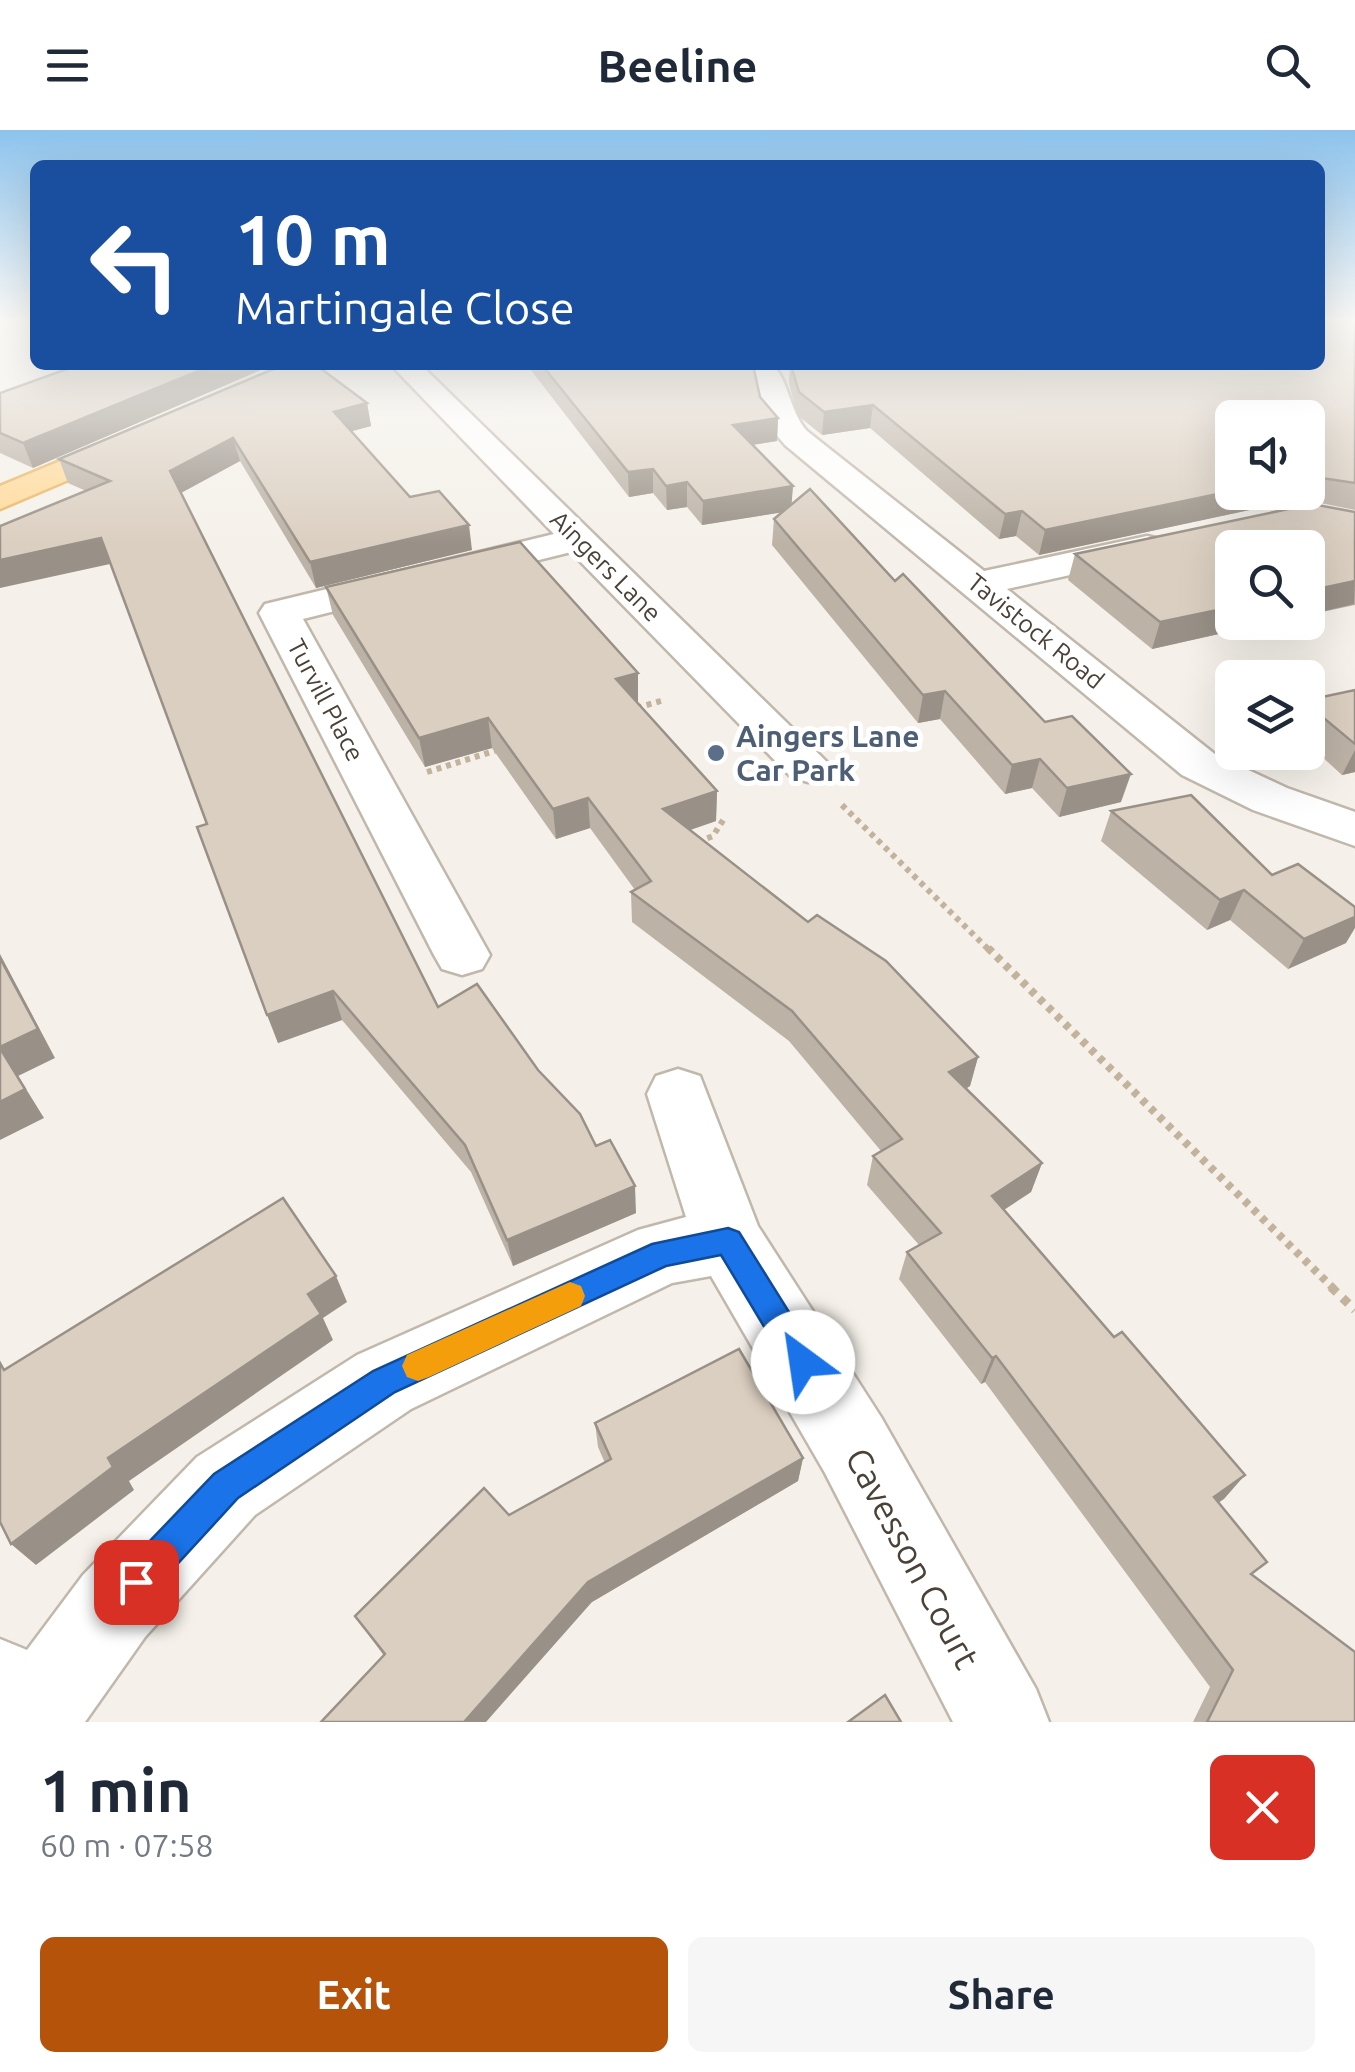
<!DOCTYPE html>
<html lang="en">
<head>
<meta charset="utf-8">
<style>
	body { margin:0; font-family:Ubuntu,sans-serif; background:#f6f6f7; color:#1f2937; height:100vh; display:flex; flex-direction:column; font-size:38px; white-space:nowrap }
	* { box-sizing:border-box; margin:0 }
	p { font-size:32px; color:#747a83 }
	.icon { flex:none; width:55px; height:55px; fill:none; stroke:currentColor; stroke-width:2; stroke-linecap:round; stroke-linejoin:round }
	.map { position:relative; height:1592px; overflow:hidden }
	.panel { display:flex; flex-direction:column; background:#fff; flex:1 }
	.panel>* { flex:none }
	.top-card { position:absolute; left:30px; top:30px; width:1295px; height:210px; border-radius:15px; box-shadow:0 10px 40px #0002; background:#1a4fa0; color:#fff; overflow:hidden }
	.controls { position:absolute; left:1215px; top:270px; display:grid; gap:20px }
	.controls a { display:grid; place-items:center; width:110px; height:110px; border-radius:15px; background:#fff; box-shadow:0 10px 40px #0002; font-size:50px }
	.pin { position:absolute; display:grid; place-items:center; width:85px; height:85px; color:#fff; margin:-42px; border-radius:20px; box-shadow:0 5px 15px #0006 }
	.me { position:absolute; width:110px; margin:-55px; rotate:329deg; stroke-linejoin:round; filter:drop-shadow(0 0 8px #0008) }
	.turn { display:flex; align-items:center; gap:35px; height:210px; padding:0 40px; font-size:45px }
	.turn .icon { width:130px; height:130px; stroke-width:2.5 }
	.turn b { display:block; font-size:70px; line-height:85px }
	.round { display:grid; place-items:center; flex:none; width:105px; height:105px; border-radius:15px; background:#f6f6f7 }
	.head { display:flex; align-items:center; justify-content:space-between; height:170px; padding:0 40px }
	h1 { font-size:60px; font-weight:600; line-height:75px }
	.action { display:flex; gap:20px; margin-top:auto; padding:20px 40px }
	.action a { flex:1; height:115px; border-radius:15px; background:#b45309; color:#fff; font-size:40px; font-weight:600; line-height:115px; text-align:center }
	.action a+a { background:#f6f6f7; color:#1f2937 }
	header { display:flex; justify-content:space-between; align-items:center; height:130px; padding:0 40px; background:#fff; font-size:45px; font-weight:600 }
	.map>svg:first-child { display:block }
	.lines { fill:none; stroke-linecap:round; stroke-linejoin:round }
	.minor-casing { stroke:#c1b8ac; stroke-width:5 }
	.major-casing { stroke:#e9b664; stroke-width:5 }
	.path-far2 { stroke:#c4b39c; stroke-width:6; stroke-dasharray:5 5; stroke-linecap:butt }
	.path-far1 { stroke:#c4b39c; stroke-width:8; stroke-dasharray:6 6; stroke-linecap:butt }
	.path { stroke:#c4b39c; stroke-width:9; stroke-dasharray:8 8; stroke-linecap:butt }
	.minor { fill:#fff; fill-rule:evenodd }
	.major { fill:#ffda99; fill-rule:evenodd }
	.wall { fill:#bcb2a6; fill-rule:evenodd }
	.shaded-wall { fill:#999187 }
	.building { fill:#dbcfc1; stroke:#999187; stroke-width:2.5 }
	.route { fill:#1a73e8; stroke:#114b97; stroke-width:2.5 }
	.slow { fill:#f59e0b }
	.service-dot { fill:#5c6f8a; stroke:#fff; stroke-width:4 }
	.labels { text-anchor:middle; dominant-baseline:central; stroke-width:10; stroke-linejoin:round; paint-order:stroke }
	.far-street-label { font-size:25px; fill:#4a4137; stroke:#fff }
	.service-label { font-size:30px; font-weight:bold; fill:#4e5e75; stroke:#fff; text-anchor:start }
	.near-street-label { font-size:35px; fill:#4a4137; stroke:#fff }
</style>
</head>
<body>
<header><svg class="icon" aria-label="menu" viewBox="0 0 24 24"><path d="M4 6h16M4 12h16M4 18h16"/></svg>Beeline<svg class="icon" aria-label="search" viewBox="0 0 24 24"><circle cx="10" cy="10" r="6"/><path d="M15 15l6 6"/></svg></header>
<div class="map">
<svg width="1355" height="1592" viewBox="0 0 1355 1592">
	<rect width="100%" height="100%" fill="#f5f1ea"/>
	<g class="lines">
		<g class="minor-casing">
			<g id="minor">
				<polygon points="391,235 421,235 832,637 825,647 808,652 791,647 571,422 303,489 490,825 482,839 462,845 442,839 434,825 259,483 265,474 554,404"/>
				<path d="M770 235C787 241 789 282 807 301L984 441 1147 406 1160 409 1166 417 1160 425 1007 459 1216 625 1287 658 1355 682V716L1253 680 1182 645 785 315 763 289 753 243 757 237Z"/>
				<polygon points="678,939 700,946 758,1096 881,1287 1036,1559 1049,1592 953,1592 825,1343 711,1146 672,1153 411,1279 255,1385 145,1507 85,1592 0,1592 0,1509 27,1520 83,1445 197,1327 357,1225 638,1100 686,1087 647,964 656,946"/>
			</g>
		</g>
		<g class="major-casing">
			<polygon id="major" points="130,302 141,305 146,312 141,319 0,379 0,356"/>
		</g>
		<g class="path-far2">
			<polyline points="637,578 664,570"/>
			<polyline points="427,642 501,619"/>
			<polyline points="842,675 990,821"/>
			<polyline points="698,712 713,706 725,687"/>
		</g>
		<polyline class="path-far1" points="988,818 1334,1159"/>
		<polyline class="path" points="1331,1157 1355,1180"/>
		<use href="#minor" class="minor"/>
		<use href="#major" class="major"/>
	</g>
	<g class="wall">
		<path d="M1355 191V380L1301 369 1039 425 1016 406 999 409 870 298 822 305 797 285 789 253 790 235H1320ZM1308 288V362H1232Z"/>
		<polygon points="78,235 272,235 33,338 0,323 0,263"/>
		<polygon points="527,235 753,235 760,267 778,288 777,311 753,315 793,356 791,374 895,451 1121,672 1059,687 1032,658 1005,664 940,589 918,593 772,415 774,389 782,382 702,395 687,377 667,380 653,363 629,367"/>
		<polygon points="367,273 371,296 351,301 410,367 472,420 316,458 240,331 181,363 438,877 538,940 596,1016 636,1083 513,1136 471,1042 342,890 278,913 207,694 86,361 68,353 59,329"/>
		<polygon points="1355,382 1355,475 1308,485 1308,418 1232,492 1272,492 1152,519 1068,450 1075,424"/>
		<polygon points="326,457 638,572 637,572 717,661 716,691 690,700 978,927 970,956 966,959 1042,1033 1031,1062 1004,1080 1114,1207 1245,1345 1218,1373 1253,1445 1355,1592 1193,1592 1210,1557 985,1252 981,1254 899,1149 907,1122 919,1115 867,1055 873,1026 881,1021 789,911 632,792 631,762 635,760 590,698 556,709 492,618 425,637 333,485"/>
		<polygon points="1355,560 1355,642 1342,645 1308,614 1308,570"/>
		<polygon points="1111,681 1272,745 1346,813 1288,839 1230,790 1207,800 1101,711"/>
		<polygon points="595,1293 803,1328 798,1351 592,1472 384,1526 355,1486 509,1385 605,1333 598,1317"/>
	</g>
	<g class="shaded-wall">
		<polygon points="213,235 272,235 33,338 23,313"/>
		<polygon points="367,273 371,296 338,305 334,282"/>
		<polygon points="873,275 870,298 822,305 824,282"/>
		<polygon points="778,288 777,311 732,318 733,295"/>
		<polygon points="233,308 240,331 177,365 170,341"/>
		<polygon points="653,339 653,363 629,367 628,342"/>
		<polygon points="687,352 687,377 667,380 666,356"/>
		<polygon points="793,356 791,381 702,395 703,371"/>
		<polygon points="1232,361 1232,362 1304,362 1301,369 1039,425 1045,400"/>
		<polygon points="1022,381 1016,406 999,409 1005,384"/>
		<polygon points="469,395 472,420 316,458 310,432"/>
		<polygon points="101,408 110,434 0,458 0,430"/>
		<polygon points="1355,451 1354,474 1308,485 1308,461"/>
		<polygon points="1232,477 1232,492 1272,492 1152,519 1160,492"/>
		<polygon points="638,543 638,572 617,578 616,549"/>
		<polygon points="945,561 940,589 918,593 923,565"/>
		<polygon points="488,588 492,618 425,637 419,608"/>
		<polygon points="1355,620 1355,642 1342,645"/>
		<polygon points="1040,629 1032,658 1005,664 1012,635"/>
		<polygon points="1131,644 1121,672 1059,687 1067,658"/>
		<polygon points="717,661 716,691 664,709 663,679"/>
		<polygon points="588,668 590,698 556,709 553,679"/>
		<polygon points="1244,760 1230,790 1207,800 1220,770"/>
		<polygon points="1355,787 1355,798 1346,813 1288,839 1304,809"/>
		<polygon points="0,824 55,928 18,946 44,988 0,1010"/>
		<polygon points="333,861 342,890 278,913 267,885"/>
		<polygon points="978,927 970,956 941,972 949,942"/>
		<polygon points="1042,1033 1031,1062 982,1094 992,1066"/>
		<polygon points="635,1056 636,1083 513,1136 507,1110"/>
		<polygon points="336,1146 347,1172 323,1188 333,1210 129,1351 134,1360 36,1435 11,1414 108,1328 308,1164"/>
		<polygon points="996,1226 985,1252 981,1254 992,1228"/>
		<polygon points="803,1328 798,1351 592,1472 486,1592 464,1592 588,1452"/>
		<polygon points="1245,1345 1224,1369 1193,1390 1214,1367"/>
	</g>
	<g class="building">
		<polygon points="1320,191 1355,191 1355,353 1308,346 1308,288 1232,288 1232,361 1045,400 1022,381 1005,384 873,275 824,282 799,262 791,235 1320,235"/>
		<polygon points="78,235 213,235 23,313 0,303 0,263"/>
		<polygon points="283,235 316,235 367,273 334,282 410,367 439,361 469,395 310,432 233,308 170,341 438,877 477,854 538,940 580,984 596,1016 610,1010 635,1056 507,1110 465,1015 333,861 267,885 197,697 207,694 101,408 0,430 0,396 110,351 59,329"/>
		<polygon points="542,235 753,235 760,267 778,288 733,295 793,356 703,371 687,352 666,356 653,339 628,342"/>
		<polygon points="810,359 895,451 903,444 1045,592 1072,586 1131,644 1067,658 1040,629 1012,635 945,561 923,565 774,389"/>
		<polygon points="1312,374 1355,382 1355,451 1308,461 1308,418 1232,418 1232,477 1160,492 1075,424"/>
		<polygon points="520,412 638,543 616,549 717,661 663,679 808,792 817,785 886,831 978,927 949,942 1042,1033 992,1066 1114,1207 1122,1202 1245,1345 1214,1367 1267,1432 1251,1444 1355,1522 1355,1592 1207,1592 1233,1540 996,1226 992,1228 907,1122 941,1103 873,1026 902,1009 792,881 631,762 651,751 588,668 553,679 488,588 419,608 326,457"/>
		<polygon points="1355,560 1355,614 1308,575 1308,570"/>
		<polygon points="1191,665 1272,745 1298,734 1355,777 1355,787 1304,809 1244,760 1220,770 1111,681"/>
		<polygon points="0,828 38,899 0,917"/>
		<polygon points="0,918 25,959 0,972"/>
		<polygon points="283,1068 336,1146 308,1164 321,1184 108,1328 113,1337 11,1414 0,1392 0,1233 4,1240"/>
		<polygon points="739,1219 803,1328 588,1452 464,1592 321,1592 385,1524 355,1486 484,1358 509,1385 611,1329 595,1293"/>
		<polygon points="885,1565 901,1592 848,1592"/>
	</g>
	<linearGradient id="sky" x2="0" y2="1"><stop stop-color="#8dc3ed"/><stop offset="0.46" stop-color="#faf9f6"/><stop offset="1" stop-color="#faf9f6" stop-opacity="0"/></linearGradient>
	<rect width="1355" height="414" fill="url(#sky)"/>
	<polygon class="route" points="728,1098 739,1102 814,1222 819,1232 814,1243 803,1248 792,1243 721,1125 666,1136 395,1262 238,1368 149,1465 136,1470 123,1465 118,1452 123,1439 214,1344 373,1241 652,1114"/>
	<polygon class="slow" points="570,1152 581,1156 585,1166 581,1176 429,1247 418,1251 407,1247 402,1236 407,1225"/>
	<circle class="service-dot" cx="716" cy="623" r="10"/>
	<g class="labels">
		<g class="far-street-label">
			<text transform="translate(606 436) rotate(45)">Aingers Lane</text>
			<text transform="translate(1036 501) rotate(39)">Tavistock Road</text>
			<text transform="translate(326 570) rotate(62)">Turvill Place</text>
		</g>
		<g class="service-label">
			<text x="736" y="606">Aingers Lane<tspan x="736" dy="34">Car Park</tspan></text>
		</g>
		<g class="near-street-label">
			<text transform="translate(913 1428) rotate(62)">Cavesson Court</text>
		</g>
	</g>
</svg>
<div class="controls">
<a><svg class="icon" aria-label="sound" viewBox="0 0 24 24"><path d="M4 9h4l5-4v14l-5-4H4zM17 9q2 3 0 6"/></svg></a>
<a><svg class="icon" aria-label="search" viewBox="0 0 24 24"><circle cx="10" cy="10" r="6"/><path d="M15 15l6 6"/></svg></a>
<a><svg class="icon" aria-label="layers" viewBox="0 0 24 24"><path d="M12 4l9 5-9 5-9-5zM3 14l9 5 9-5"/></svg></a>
</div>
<div class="pin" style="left:136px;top:1452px;background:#d93025"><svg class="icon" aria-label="arrive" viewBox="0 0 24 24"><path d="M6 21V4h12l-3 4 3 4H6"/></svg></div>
<svg class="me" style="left:803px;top:1232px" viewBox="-20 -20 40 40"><circle r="19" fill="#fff"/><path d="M0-13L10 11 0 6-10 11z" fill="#1a73e8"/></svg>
<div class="top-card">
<div class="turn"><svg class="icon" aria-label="left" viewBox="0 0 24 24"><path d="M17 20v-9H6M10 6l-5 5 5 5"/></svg><div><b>10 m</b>Martingale Close</div></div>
</div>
</div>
<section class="panel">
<div class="head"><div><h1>1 min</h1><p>60 m · 07:58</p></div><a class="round" style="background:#d93025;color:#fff"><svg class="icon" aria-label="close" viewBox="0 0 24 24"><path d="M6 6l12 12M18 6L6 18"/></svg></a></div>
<div class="action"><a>Exit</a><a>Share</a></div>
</section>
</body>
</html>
